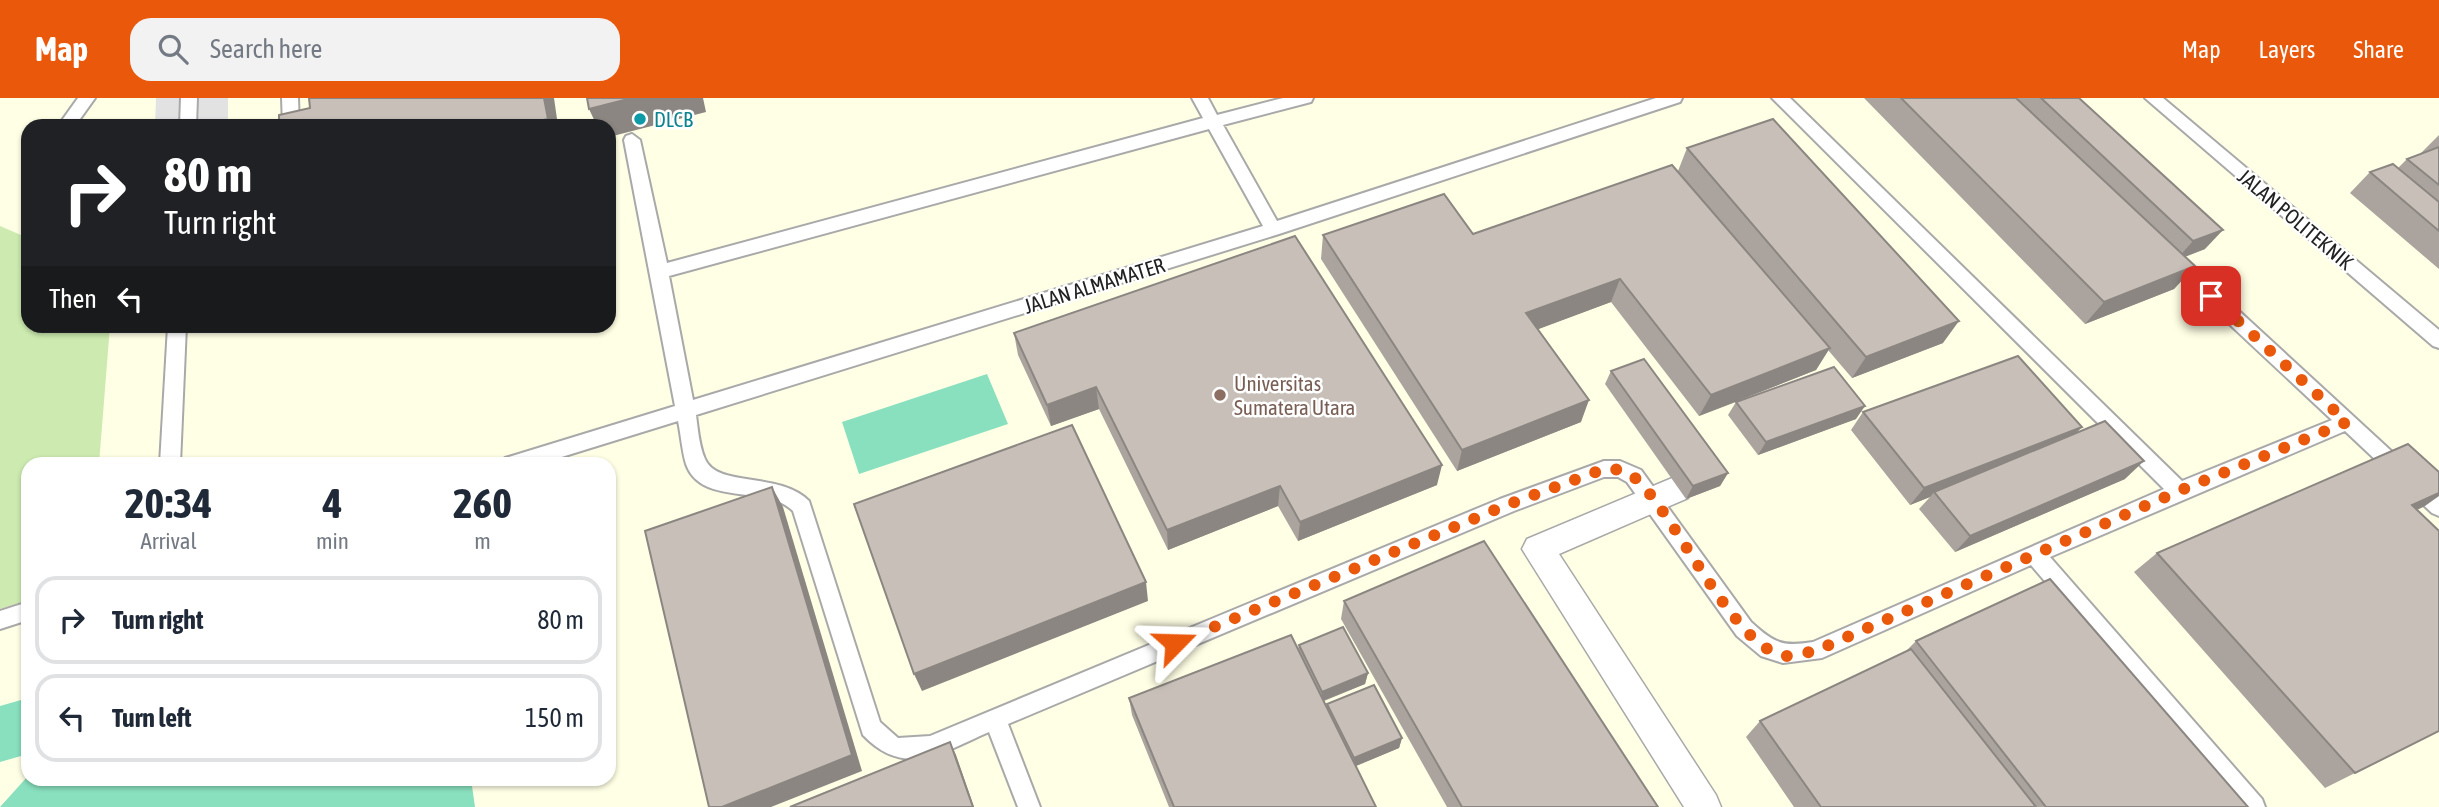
<!DOCTYPE html>
<html lang="en">
<head>
<meta charset="utf-8">
<style>
	body { margin:0; font-family:"Asap Condensed",sans-serif; background:#f2f2f3; color:#1f2937; height:100vh; display:flex; flex-direction:column; font-size:26px; white-space:nowrap }
	* { box-sizing:border-box; margin:0 }
	p { font-size:23px; color:#747a83 }
	.icon { flex:none; width:38px; height:38px; fill:none; stroke:currentColor; stroke-width:2; stroke-linecap:round; stroke-linejoin:round }
	.map { position:relative; flex:1; overflow:hidden }
	.sheet { position:absolute; left:21px; top:359px; width:595px; height:329px; display:flex; flex-direction:column; background:#fff; border-radius:21px; box-shadow:0 2px 5px #0004 }
	.sheet>* { flex:none }
	.guide { position:absolute; left:21px; top:21px; width:595px; height:214px; border-radius:21px; box-shadow:0 2px 5px #0004; background:#202124; color:#fff; overflow:hidden }
	.pin { position:absolute; display:grid; place-items:center; width:60px; height:60px; color:#fff; margin:-30px; border-radius:14px; box-shadow:0 4px 10px #0006 }
	.me { position:absolute; width:77px; margin:-38px; rotate:68deg; stroke-linejoin:round; filter:drop-shadow(0 0 5px #0008) }
	.turn { display:flex; align-items:center; gap:24px; height:147px; padding:0 28px; font-size:32px }
	.turn .icon { width:91px; height:91px; stroke-width:2.5 }
	.turn b { display:block; font-size:49px; line-height:60px }
	.then { display:flex; align-items:center; height:66px; padding:0 28px; background:#0003; gap:14px; font-size:26px }
	.eta { display:flex; justify-content:space-evenly; align-items:center; height:119px; text-align:center }
	.eta b { font-size:42px; font-weight:700; line-height:49px }
	ul { padding:0; list-style:none }
	li { display:flex; align-items:center; gap:21px; height:88px; margin:0 14px 10px; padding:0 14px; border:4px solid #e0e1e3; border-radius:21px }
	li div { flex:1 }
	li b { display:block; font-size:26px }
	li em { font-style:normal }
	header { display:flex; align-items:center; gap:42px; box-sizing:border-box; height:98px; padding:0 35px; background:#ea580c; color:#fff }
	header strong { font-size:33px }
	nav { display:flex; gap:38px; margin-inline-start:auto; font-size:24px }
	.search { width:490px; height:63px; background:#f2f2f3; display:flex; align-items:center; gap:18px; box-sizing:border-box; padding:0 24px; border-radius:21px; color:#747a83; font-size:26px }
	.map>svg:first-child { display:block }
	.education { fill:#ffffe5; fill-rule:evenodd }
	.grass { fill:#cdebb0 }
	.pitch { fill:#88e0be }
	.parking { fill:#e2e2e2 }
	.lines { fill:none; stroke-linecap:round; stroke-linejoin:round }
	.service-casing { stroke:#a9a9a9; stroke-width:4 }
	.pedestrian-casing { stroke:#a9a9a9; stroke-width:3 }
	.service { fill:#fff; fill-rule:evenodd }
	.pedestrian { fill:#fff; fill-rule:evenodd }
	.wall { fill:#aba49e }
	.shaded-wall { fill:#8b8681 }
	.building { fill:#c7bfb8; stroke:#8b8681; stroke-width:2 }
	.route { stroke:#ea580c; stroke-width:12; stroke-dasharray:0 21.6 }
	.culture-dot { fill:#0f9aa8; stroke:#fff; stroke-width:2.5 }
	.education-dot { fill:#8d6e63; stroke:#fff; stroke-width:2.5 }
	.labels { text-anchor:middle; dominant-baseline:central; stroke-width:5; stroke-linejoin:round; paint-order:stroke }
	.culture-label { font-size:21px; fill:#0d838f; stroke:#fff; text-anchor:start }
	.street-label { font-size:21px; fill:#222; stroke:#fff }
	.education-label { font-size:21px; fill:#785e54; stroke:#fff; text-anchor:start }
</style>
</head>
<body>
<header>
<strong>Map</strong>
<div class="search"><svg class="icon" aria-label="search" viewBox="0 0 24 24"><circle cx="10" cy="10" r="6"/><path d="M15 15l6 6"/></svg>Search here</div>
<nav><a>Map</a><a>Layers</a><a>Share</a></nav>
</header>
<div class="map">
<svg width="2439" height="709" viewBox="0 0 2439 709">
	<rect width="100%" height="100%" fill="#f2efe9"/>
	<path class="education" d="M0 0H2439V709H0ZM28 28H609V228H28ZM28 366H609V681H28Z"/>
	<polygon class="grass" points="0,128 28,140 28,228 110,228 99,366 28,366 28,502 0,511"/>
	<g class="pitch">
		<polygon points="987,276 1008,326 859,376 842,324"/>
		<polygon points="28,600 28,656 0,664 0,608"/>
		<polygon points="28,678 28,681 471,681 475,709 0,709"/>
	</g>
	<polygon class="parking" points="156,0 228,0 228,28 155,28"/>
	<g class="lines">
		<g class="service-casing">
			<g id="service">
				<polygon points="78,0 95,0 75,28 58,28"/>
				<polygon points="181,0 197,0 196,28 180,28"/>
				<polygon points="282,0 298,0 299,28 283,28"/>
				<path d="M1192 0H1208L1217 17 1283 0H1313L1311 4 1223 27 1277 123 1656 0H1682L1680 4 1279 136 696 317C698 331 699 348 705 361 717 390 779 373 809 403L880 624 898 640 930 638 1500 401 1604 363H1620L1641 372 1751 524C1774 545 1782 549 1813 544L2164 391 1772 0H1790L2182 383 2332 322 2164 165 2161 160 2164 155H2176L2439 397V418L2432 415 2345 333 2050 459 2262 701 2265 709H2239L2031 467 1822 560 1783 565 1761 558 1737 538 1627 384 1618 379H1604L1514 413 1008 626 1040 709H1018L989 634C943 654 905 681 863 637L793 413C766 386 701 409 686 366 682 353 681 337 678 323L539 366H502L505 360 512 358 675 308 624 42 626 38 632 36 640 42 667 165 1203 20ZM1209 31 1263 128 693 302 669 178Z"/>
				<polygon points="2145,0 2163,0 2439,232 2439,250 2433,248"/>
				<polygon points="168,228 186,228 180,366 160,366"/>
				<polygon points="28,504 28,522 0,531 0,513"/>
			</g>
		</g>
		<g class="pedestrian-casing">
			<polygon id="pedestrian" points="1677,378 1688,382 1692,391 1688,400 1559,456 1716,697 1721,709 1684,709 1522,451 1527,441"/>
		</g>
		<use href="#service" class="service"/>
		<use href="#pedestrian" class="pedestrian"/>
	</g>
	<g class="wall">
		<polygon points="1864,0 2079,0 2205,151 2185,159 2195,168 2174,191 2085,226"/>
		<polygon points="2439,37 2439,171 2350,95 2370,74 2398,70 2407,61 2420,56"/>
		<polygon points="1687,50 1943,245 1852,280 1828,252 1816,272 1740,302 1856,321 1758,357 1728,317 1736,304 1699,318 1611,204 1538,231 1581,324 1457,373 1321,161 1323,137 1473,136 1678,73"/>
		<polygon points="1014,235 1437,387 1298,443 1278,408 1168,452 1099,311 1051,328 1018,257"/>
		<polygon points="1611,273 1728,375 1720,388 1686,401 1605,286"/>
		<polygon points="1863,314 2082,329 2076,335 2125,381 1955,454 1919,411 1930,399 1910,407 1851,332"/>
		<polygon points="2425,408 2417,412 2439,633 2325,690 2134,474 2157,455"/>
		<polygon points="1344,503 1658,709 1447,709 1341,521"/>
		<polygon points="1916,543 2248,709 1794,709 1746,639 1760,623 1905,554"/>
		<polygon points="1299,547 1368,575 1365,586 1324,603 1327,609 1327,606 1402,640 1399,650 1356,668 1376,709 1169,709 1132,617 1129,600 1298,551"/>
	</g>
	<g class="shaded-wall">
		<polygon points="544,0 554,0 558,28 536,28 535,24"/>
		<polygon points="632,0 703,0 706,14 609,39 609,28 597,28 589,11"/>
		<polygon points="2223,132 2205,151 2176,162 2193,143"/>
		<polygon points="2195,168 2174,191 2085,226 2104,204"/>
		<polygon points="1620,181 1611,204 1520,238 1526,215"/>
		<polygon points="1959,223 1943,245 1852,280 1866,259"/>
		<polygon points="385,228 418,228 391,234"/>
		<polygon points="1830,250 1816,272 1699,318 1711,297"/>
		<polygon points="1096,289 1099,311 1051,328 1047,307"/>
		<polygon points="1589,302 1581,324 1457,373 1462,352"/>
		<polygon points="1865,308 1856,321 1758,357 1766,344"/>
		<polygon points="2082,329 2064,347 1934,394 1930,399 1910,407 1924,390"/>
		<polygon points="2144,363 2125,381 1955,454 1970,438"/>
		<polygon points="1442,367 1437,387 1298,443 1300,424"/>
		<polygon points="1728,375 1720,388 1686,401 1693,388"/>
		<polygon points="1280,388 1278,408 1168,452 1167,432"/>
		<polygon points="772,389 783,409 862,673 771,709 722,709"/>
		<polygon points="2439,395 2439,398 2425,408 2383,427 2412,407"/>
		<polygon points="1146,484 1148,503 922,593 914,576"/>
		<polygon points="1368,575 1365,586 1320,604 1322,594"/>
		<polygon points="1402,640 1399,650 1351,670 1354,660"/>
		<polygon points="950,644 956,657 974,709 973,709"/>
	</g>
	<g class="building">
		<polygon points="309,0 544,0 548,21 535,24 536,28 279,28 279,17 310,10"/>
		<polygon points="587,0 632,0 589,11"/>
		<polygon points="1901,0 2016,0 2195,168 2104,204"/>
		<polygon points="2041,0 2079,0 2223,132 2193,143"/>
		<polygon points="1773,21 1959,223 1866,259 1687,50"/>
		<polygon points="2439,49 2439,87 2407,61"/>
		<polygon points="2393,66 2439,104 2439,133 2370,74"/>
		<polygon points="1672,67 1830,250 1711,297 1620,181 1526,215 1589,302 1462,352 1323,137 1444,96 1473,136"/>
		<polygon points="1295,138 1442,367 1300,424 1280,388 1167,432 1096,289 1047,307 1014,235"/>
		<polygon points="2018,258 2082,329 1924,390 1863,314"/>
		<polygon points="1644,261 1728,375 1693,388 1611,273"/>
		<polygon points="1834,269 1865,308 1766,344 1736,304"/>
		<polygon points="2105,323 2144,363 1970,438 1934,394"/>
		<polygon points="1072,327 1146,484 914,576 854,406"/>
		<polygon points="2408,346 2439,374 2439,395 2412,407 2439,433 2439,633 2355,675 2157,455"/>
		<polygon points="772,389 852,657 722,709 709,709 645,433"/>
		<polygon points="1484,443 1658,709 1462,709 1344,503"/>
		<polygon points="2050,481 2248,709 2046,709 1916,543"/>
		<polygon points="1343,529 1368,575 1322,594 1299,547"/>
		<polygon points="1291,537 1376,709 1174,709 1129,600"/>
		<polygon points="1911,551 2036,709 1821,709 1760,623"/>
		<polygon points="1374,587 1402,640 1354,660 1327,606"/>
		<polygon points="950,644 973,709 790,709"/>
	</g>
	<g class="lines">
		<path class="route" d="M1175 545 1507 407 1604 371C1615 371 1625 371 1634 379 1675 413 1736 557 1788 558 1797 558 1807 554 1815 553L2179 393 2347 324 2211 198"/>
	</g>
	<circle class="culture-dot" cx="640" cy="21" r="7"/>
	<circle class="education-dot" cx="1220" cy="297" r="7"/>
	<g class="labels">
		<g class="culture-label">
			<text x="654" y="21">DLCB</text>
		</g>
		<g class="street-label">
			<text transform="translate(2296 121) rotate(40)">JALAN POLITEKNIK</text>
			<text transform="translate(1094 187) rotate(-17)">JALAN ALMAMATER</text>
		</g>
		<g class="education-label">
			<text x="1234" y="285">Universitas<tspan x="1234" dy="24">Sumatera Utara</tspan></text>
		</g>
	</g>
</svg>
<div class="pin" style="left:2211px;top:198px;background:#d93025"><svg class="icon" aria-label="arrive" viewBox="0 0 24 24"><path d="M6 21V4h12l-3 4 3 4H6"/></svg></div>
<svg class="me" style="left:1175px;top:545px" viewBox="-20 -20 40 40"><path d="M0-17L14 15 0 8-14 15z" fill="#ea580c" stroke="#fff" stroke-width="4"/></svg>
<div class="guide">
<div class="turn"><svg class="icon" aria-label="right" viewBox="0 0 24 24"><path d="M7 20v-9h11M14 6l5 5-5 5"/></svg><div><b>80 m</b>Turn right</div></div>
<div class="then">Then<svg class="icon" aria-label="left" viewBox="0 0 24 24"><path d="M17 20v-9H6M10 6l-5 5 5 5"/></svg></div>
</div>
<section class="sheet">
<div class="eta">
<div><b>20:34</b><p>Arrival</p></div>
<div><b>4</b><p>min</p></div>
<div><b>260</b><p>m</p></div>
</div>
<ul>
<li><svg class="icon" aria-label="right" viewBox="0 0 24 24"><path d="M7 20v-9h11M14 6l5 5-5 5"/></svg><div><b>Turn right</b></div><em>80 m</em></li>
<li><svg class="icon" aria-label="left" viewBox="0 0 24 24"><path d="M17 20v-9H6M10 6l-5 5 5 5"/></svg><div><b>Turn left</b></div><em>150 m</em></li>
</ul>
</section>
</div>
</body>
</html>
